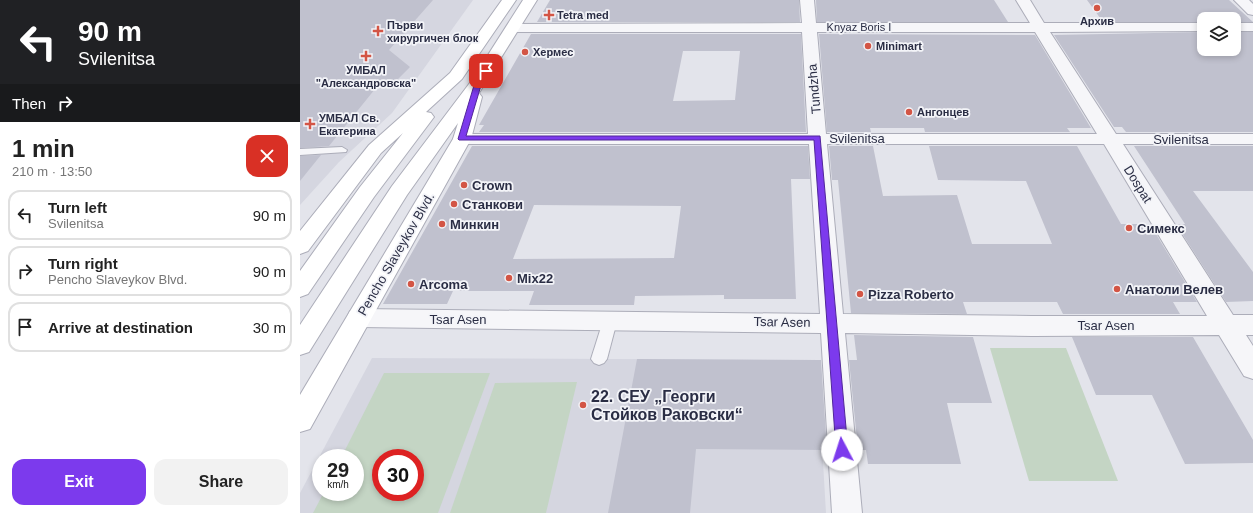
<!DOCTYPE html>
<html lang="en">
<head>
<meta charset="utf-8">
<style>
	body { margin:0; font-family:Arial,sans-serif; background:#f2f2f2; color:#222; height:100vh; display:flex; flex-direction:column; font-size:15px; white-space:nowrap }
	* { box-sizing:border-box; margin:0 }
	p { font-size:13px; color:#767676 }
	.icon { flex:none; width:22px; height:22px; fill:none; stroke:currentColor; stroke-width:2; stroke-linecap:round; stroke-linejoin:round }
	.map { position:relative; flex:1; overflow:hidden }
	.side { display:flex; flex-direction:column; background:#fff; width:300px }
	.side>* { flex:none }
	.guide { background:#202124; color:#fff; overflow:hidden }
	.controls { position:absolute; left:897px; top:12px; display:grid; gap:8px }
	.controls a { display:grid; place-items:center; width:44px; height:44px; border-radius:8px; background:#fff; box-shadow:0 2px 6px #0003; font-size:20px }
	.speed { position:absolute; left:12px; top:449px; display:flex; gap:8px; font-size:20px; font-weight:700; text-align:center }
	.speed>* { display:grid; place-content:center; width:52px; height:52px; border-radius:50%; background:#fff; box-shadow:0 2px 6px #0003; line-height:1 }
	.speed small { font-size:10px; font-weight:400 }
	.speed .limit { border:6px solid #d22; background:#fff; color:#111 }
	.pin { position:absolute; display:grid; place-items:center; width:34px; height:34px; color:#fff; margin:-17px; border-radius:8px; box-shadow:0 2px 6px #0006 }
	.me { position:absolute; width:44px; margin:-22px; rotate:355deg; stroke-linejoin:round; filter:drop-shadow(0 0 3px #0008) }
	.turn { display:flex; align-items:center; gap:14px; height:84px; padding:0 12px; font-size:18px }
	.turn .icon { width:52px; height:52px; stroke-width:2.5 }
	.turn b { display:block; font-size:28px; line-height:34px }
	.then { display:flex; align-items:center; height:38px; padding:0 12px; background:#0003; gap:8px; font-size:15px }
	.round { display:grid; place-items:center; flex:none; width:42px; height:42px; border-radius:12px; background:#f2f2f2 }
	.headline { display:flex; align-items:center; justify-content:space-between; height:68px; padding:0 12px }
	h1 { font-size:24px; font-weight:800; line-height:30px }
	.action { display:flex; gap:8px; margin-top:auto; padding:8px 12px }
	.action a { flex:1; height:46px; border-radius:12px; background:#7c3aed; color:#fff; font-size:16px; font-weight:800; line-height:46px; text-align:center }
	.action a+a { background:#f2f2f2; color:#222 }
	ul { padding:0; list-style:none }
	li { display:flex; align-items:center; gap:12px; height:50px; margin:0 8px 6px; padding:0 4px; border:2px solid #e0e0e0; border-radius:12px }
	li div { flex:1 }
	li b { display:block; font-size:15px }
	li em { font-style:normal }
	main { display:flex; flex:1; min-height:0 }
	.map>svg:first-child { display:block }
	.built { fill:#d5d6e0; fill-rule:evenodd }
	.green { fill:#c4d5c4; fill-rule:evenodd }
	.building { fill:#c0c1ce; fill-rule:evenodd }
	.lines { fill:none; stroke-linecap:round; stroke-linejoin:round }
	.service-casing { stroke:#acadb9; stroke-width:2 }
	.minor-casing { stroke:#acadb9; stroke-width:2 }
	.secondary-casing { stroke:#acadb9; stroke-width:2 }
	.service { fill:#f6f6f9; fill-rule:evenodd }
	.minor { fill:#f6f6f9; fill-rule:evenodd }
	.secondary { fill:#fff; fill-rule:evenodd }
	.route { fill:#7c3aed; stroke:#51269a }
	.poi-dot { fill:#d35545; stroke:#f3f4f8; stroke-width:1.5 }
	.labels { text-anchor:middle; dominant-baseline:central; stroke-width:3.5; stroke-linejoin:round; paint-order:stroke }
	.far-poi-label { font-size:11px; font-weight:bold; fill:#2a2d44; stroke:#f3f4f8; text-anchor:start }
	.far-street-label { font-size:11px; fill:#2a2d44; stroke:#f3f4f8 }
	.street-label { font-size:13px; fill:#2a2d44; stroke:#f3f4f8 }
	.poi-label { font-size:13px; font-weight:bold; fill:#2a2d44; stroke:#f3f4f8; text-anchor:start }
	.near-poi-label { font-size:16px; font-weight:bold; fill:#2a2d44; stroke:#f3f4f8; text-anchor:start }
</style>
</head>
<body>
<main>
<section class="side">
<div class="guide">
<div class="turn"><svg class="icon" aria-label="left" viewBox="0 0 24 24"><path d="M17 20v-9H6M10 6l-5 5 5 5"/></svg><div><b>90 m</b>Svilenitsa</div></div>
<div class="then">Then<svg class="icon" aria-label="right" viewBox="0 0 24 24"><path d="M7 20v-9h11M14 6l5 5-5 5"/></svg></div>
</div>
<div class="headline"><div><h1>1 min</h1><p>210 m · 13:50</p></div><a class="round" style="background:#d93025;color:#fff"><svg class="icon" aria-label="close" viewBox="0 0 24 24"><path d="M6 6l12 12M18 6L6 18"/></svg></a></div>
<ul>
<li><svg class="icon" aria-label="left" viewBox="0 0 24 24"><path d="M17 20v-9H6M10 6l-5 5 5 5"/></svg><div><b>Turn left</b><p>Svilenitsa</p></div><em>90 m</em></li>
<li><svg class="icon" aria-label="right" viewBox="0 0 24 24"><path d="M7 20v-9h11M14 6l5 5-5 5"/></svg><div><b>Turn right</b><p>Pencho Slaveykov Blvd.</p></div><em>90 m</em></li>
<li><svg class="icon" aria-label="arrive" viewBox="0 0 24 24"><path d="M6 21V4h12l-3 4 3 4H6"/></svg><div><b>Arrive at destination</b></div><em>30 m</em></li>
</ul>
<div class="action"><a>Exit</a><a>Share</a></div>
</section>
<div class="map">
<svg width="953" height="513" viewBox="0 0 953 513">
	<rect width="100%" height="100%" fill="#e3e4eb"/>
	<g class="built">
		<polygon points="0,0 173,0 92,113 39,162 0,205"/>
		<path d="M72 358 517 360 526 513H0V493ZM21 458H55V492H21ZM81 458H115V492H81Z"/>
	</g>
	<g class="green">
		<polygon points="690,348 766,348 818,481 729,481"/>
		<path d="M84 373H190L138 513H13L24 492H55V458H41ZM81 458H115V492H81Z"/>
		<polygon points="277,382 246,513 150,513 195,383"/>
	</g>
	<g class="building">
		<polygon points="0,0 133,0 89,50 110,67 98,79 75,89 29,146 0,148"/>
		<polygon points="250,0 499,0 500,22 237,22"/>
		<polygon points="516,0 694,0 708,22 517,22"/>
		<polygon points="787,0 929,0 953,22 934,22 934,19 904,19 904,22 803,22"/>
		<polygon points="904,32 904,49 934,49 934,32 953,32 953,132 826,132 822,127 814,127 754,35"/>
		<path d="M231 34H501L506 132H179L184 125H179ZM383 51H440L435 100 373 101Z"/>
		<polygon points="519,34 735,35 791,128 767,128 770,132 625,132 624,128 570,128 571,132 527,132"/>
		<path d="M172 146H508L510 179H491L496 299H424V295L335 296 334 305H229L234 291H153L147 304H83ZM234 205 381 206 374 258 213 259Z"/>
		<polygon points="529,146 573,146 583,196 657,195 672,244 752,244 726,181 638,180 629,146 777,146 821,224 850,224 897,302 873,302 880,314 763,314 757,302 663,302 667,314 551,313 538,180 532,180"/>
		<polygon points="834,146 953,146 953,191 893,191 953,272 953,301 926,302 876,224 885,224"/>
		<polygon points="21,155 0,181 0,156"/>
		<polygon points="554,335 673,337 692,403 647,403 661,464 568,464 566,450 558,450 549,360 557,360"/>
		<polygon points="772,337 893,337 953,440 953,463 885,464 852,395 796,395"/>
		<polygon points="337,359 521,360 527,450 396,449 390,513 308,513"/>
	</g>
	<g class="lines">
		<g class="service-casing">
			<g id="service">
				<polygon points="42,147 47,150 46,152 0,155 0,149"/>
				<polygon points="310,315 315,317 317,321 307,359 304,363 299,365 294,363 291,359 303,321 305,317"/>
			</g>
		</g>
		<g class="minor-casing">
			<g id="minor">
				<path d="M500 0H514L516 23H730L716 0H730L744 23H904V31L750 32 816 134H953V144H823L933 315H953V335H946L953 346V379L944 376 919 335 732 336 545 333 562 513H532L521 333 59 327 50 325 47 318 50 311 59 309 520 314 509 144H162L156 143 153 139 156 135 162 134H508L502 32H214L209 31 207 28 209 25 214 24 502 23ZM517 32H735L797 134H526ZM527 144H804L907 316H732L543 314Z"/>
				<polygon points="934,0 949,0 953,4 953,15 948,14"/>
				<rect x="934" y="23" width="19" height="8"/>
			</g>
		</g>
		<g class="secondary-casing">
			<g id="secondary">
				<polygon points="202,0 216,0 162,79 126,112 131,113 134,117 74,197 8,294 0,297 0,271 60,187 103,133 81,153 8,251 0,254 0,231 69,145 150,73"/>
				<polygon points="223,0 237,0 179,93 182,97 171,139 10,429 0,432 0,395 153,139 158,123 107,195 9,352 0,355 0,325 92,186 172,80"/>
			</g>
		</g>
		<use href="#service" class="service"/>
		<use href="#minor" class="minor"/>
		<use href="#secondary" class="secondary"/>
	</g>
	<polygon class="route" points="186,69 189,71 182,82 166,136 520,136 548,450 546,453 542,455 538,453 536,450 514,140 159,140 158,139 175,82 183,70"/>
	<g class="poi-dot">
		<circle cx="797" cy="8" r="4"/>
		<path d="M247 9h4v4h4v4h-4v4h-4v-4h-4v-4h4z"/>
		<path d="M76 25h4v4h4v4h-4v4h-4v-4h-4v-4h4z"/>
		<circle cx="568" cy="46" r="4"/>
		<circle cx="225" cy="52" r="4"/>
		<path d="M64 50h4v4h4v4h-4v4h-4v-4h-4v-4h4z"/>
		<circle cx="609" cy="112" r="4"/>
		<path d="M8 118h4v4h4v4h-4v4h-4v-4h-4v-4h4z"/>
		<circle cx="164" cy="185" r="4"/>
		<circle cx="154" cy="204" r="4"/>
		<circle cx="142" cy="224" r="4"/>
		<circle cx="829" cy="228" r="4"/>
		<circle cx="209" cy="278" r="4"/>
		<circle cx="111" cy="284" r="4"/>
		<circle cx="817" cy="289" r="4"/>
		<circle cx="560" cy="294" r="4"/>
		<circle cx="283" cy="405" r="4"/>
	</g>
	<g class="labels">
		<g class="far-poi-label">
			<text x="257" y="15">Tetra med</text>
			<text x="797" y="21" text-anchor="middle">Архив</text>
			<text x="87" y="25">Първи<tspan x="87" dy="13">хирургичен блок</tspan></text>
			<text x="576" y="46">Minimart</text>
			<text x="233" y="52">Хермес</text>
			<text x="66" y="70" text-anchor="middle">УМБАЛ<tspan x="66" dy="13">"Александровска"</tspan></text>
			<text x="617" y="112">Ангонцев</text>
			<text x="19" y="118">УМБАЛ Св.<tspan x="19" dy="13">Екатерина</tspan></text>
		</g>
		<g class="far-street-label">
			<text x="559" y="27">Knyaz Boris I</text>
		</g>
		<g class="street-label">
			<text transform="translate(514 89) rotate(-95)">Tundzha</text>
			<text x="557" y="138">Svilenitsa</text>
			<text x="881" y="139">Svilenitsa</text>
			<text transform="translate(838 184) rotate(58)">Dospat</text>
			<text transform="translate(96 254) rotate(-60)">Pencho Slaveykov Blvd.</text>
			<text x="158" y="319">Tsar Asen</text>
			<text transform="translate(482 322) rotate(1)">Tsar Asen</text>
			<text x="806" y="325">Tsar Asen</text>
		</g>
		<g class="poi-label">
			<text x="172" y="185">Crown</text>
			<text x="162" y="204">Станкови</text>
			<text x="150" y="224">Минкин</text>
			<text x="837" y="228">Симекс</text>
			<text x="217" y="278">Mix22</text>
			<text x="119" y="284">Arcoma</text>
			<text x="825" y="289">Анатоли Велев</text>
			<text x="568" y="294">Pizza Roberto</text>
		</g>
		<g class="near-poi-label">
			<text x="291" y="396">22. СЕУ „Георги<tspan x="291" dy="18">Стойков Раковски“</tspan></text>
		</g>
	</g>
</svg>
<div class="controls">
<a><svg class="icon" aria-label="layers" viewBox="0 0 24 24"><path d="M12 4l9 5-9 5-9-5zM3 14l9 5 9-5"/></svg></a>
</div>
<div class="speed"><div>29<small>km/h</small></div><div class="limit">30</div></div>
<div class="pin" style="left:186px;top:71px;background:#d93025"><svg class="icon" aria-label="arrive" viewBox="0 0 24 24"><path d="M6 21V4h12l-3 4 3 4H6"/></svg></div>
<svg class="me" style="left:542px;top:450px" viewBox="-20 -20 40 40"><circle r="19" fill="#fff"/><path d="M0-13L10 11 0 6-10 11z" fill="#7c3aed"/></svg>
</div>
</main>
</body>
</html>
